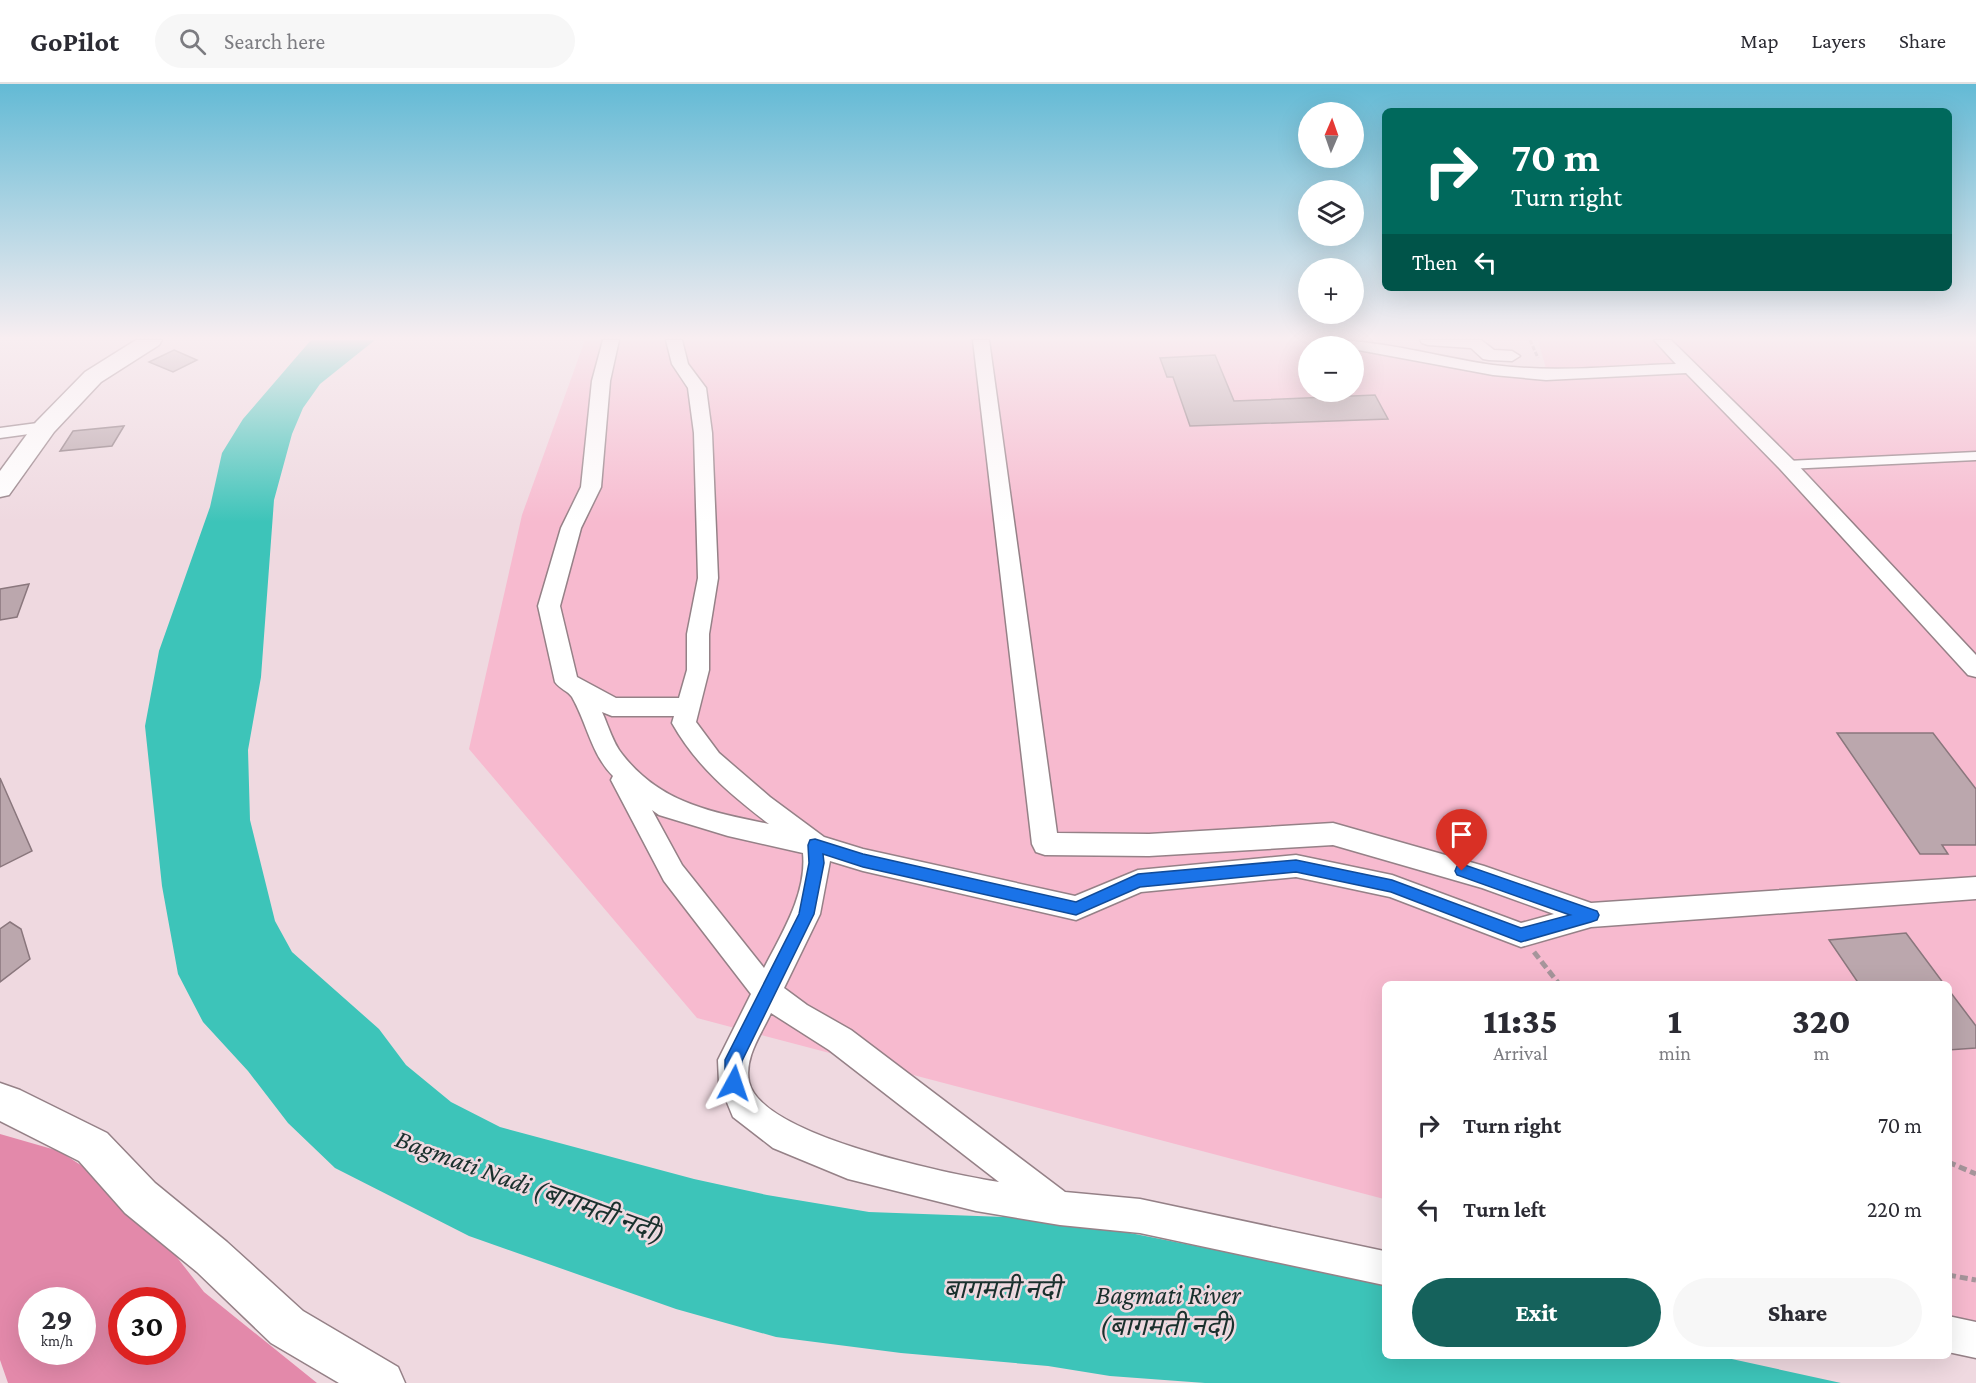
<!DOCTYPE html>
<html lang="en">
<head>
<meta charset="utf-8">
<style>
	body { margin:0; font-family:"Crimson Pro","Noto Sans Devanagari",serif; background:#f7f7f7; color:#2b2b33; height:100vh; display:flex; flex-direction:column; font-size:22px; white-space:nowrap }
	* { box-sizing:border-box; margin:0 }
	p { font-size:20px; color:#7c7c81 }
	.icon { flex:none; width:33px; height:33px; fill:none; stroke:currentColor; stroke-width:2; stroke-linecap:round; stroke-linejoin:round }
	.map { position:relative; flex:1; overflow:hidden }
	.details { position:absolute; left:1382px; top:897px; width:570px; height:378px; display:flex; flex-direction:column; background:#fff; border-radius:9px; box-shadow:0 6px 24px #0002 }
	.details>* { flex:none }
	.hud { position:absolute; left:1382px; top:24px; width:570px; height:183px; border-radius:9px; box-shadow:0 6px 24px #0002; background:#00695c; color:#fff; overflow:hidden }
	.needle { width:39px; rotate:2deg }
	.fabs { position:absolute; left:1298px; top:18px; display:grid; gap:12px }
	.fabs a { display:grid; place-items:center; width:66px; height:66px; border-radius:50%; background:#fff; box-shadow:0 6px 24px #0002; font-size:30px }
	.speed { position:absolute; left:18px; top:1203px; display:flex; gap:12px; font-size:30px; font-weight:700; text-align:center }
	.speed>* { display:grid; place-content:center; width:78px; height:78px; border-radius:50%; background:#fff; box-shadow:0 6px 24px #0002; line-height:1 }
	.speed small { font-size:15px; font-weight:400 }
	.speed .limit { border:9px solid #d22; background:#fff; color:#111 }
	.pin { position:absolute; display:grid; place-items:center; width:51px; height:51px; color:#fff; margin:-62px -26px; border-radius:50% 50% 50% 0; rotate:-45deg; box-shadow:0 0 6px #0007 }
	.pin .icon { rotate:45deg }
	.me { position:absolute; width:66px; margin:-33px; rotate:5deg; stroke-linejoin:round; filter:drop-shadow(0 0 4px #0008) }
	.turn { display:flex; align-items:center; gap:21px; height:126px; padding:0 30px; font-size:27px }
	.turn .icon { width:78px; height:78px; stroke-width:2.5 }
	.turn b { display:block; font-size:42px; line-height:51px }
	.then { display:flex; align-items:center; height:57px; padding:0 30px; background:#0003; gap:12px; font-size:22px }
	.eta { display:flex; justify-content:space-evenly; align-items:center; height:102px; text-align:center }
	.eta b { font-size:36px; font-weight:800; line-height:42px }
	.action { display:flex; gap:12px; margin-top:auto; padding:12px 30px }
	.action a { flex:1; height:69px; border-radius:36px; background:#15625c; color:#fff; font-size:24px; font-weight:800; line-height:69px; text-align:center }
	.action a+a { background:#f7f7f7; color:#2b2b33 }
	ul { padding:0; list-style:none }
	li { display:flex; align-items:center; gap:18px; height:84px; padding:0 30px }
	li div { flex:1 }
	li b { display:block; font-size:22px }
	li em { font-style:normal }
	header { display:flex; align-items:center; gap:36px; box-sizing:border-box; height:84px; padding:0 30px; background:#fff; border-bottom:2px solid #e1e1e2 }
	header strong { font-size:28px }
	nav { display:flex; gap:33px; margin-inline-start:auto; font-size:21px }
	.search { width:420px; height:54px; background:#f7f7f7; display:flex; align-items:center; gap:15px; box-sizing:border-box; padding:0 21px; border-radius:33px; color:#7c7c81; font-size:22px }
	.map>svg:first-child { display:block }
	.green { fill:#f7bacf; fill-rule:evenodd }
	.forest { fill:#e389aa; fill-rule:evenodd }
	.water { fill:#3dc4b9 }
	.building { fill:#bba7ad; stroke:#8a777d; stroke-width:1.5 }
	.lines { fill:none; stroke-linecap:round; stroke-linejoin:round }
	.pedestrian-casing { stroke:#958187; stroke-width:3 }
	.minor-casing { stroke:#958187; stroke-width:3 }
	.tertiary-casing { stroke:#958187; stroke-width:3 }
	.secondary-casing { stroke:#958187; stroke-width:3 }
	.path-far1 { stroke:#a6959b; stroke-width:3; stroke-dasharray:4.5 2; stroke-linecap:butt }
	.path { stroke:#a6959b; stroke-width:5; stroke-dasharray:8 4; stroke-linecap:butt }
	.pedestrian { fill:#fff; fill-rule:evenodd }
	.minor { fill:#fff; fill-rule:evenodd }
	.tertiary { fill:#fff; fill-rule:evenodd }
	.secondary { fill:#fff; fill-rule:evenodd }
	.route { fill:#1a73e8; stroke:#114b97; stroke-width:1.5 }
	.labels { text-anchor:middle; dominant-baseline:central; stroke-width:5; stroke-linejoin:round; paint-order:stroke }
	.near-water-label { font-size:27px; font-style:italic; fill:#19302d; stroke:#efd9e0 }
</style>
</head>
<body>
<header>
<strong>GoPilot</strong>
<div class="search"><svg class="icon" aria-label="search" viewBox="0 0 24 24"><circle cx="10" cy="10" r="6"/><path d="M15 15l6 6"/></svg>Search here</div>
<nav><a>Map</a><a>Layers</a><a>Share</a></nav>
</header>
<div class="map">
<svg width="1976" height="1299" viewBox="0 0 1976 1299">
	<rect width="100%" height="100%" fill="#efd9e0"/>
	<path class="green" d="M585 256H1327L1469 285 1548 292 1538 256H1976V1240L1949 1235 1948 900H1384V1115L697 934 469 665 522 431ZM1308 262H1353V308H1308Z"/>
	<path class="forest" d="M0 1050 59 1067 130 1113 204 1208 317 1299H8L0 1276ZM32 1216H82V1268H32ZM122 1216H172V1268H122Z"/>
	<polygon class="water" points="311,256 375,256 320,300 303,324 292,350 274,416 261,593 248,666 250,736 275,837 292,868 379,945 406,981 451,1018 500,1043 694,1095 767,1111 869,1128 1059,1135 1384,1199 1384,1272 1718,1272 1841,1299 1205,1299 1110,1292 1048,1282 901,1269 776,1253 676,1225 469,1152 335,1084 288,1039 248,987 203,938 178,890 162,802 145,642 159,567 210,423 222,369 243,335"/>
	<g class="building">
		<polygon points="174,266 197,276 173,288 149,278"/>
		<polygon points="1215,271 1234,317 1375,311 1388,335 1190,342 1173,293 1167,293 1160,274"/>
		<polygon points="124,342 112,362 60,367 73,347"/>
		<polygon points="29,500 17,533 0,536 0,505"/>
		<polygon points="1837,649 1933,649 1976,705 1976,761 1942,761 1948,770 1920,770"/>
		<polygon points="0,694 32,767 0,783"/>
		<polygon points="10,838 21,845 30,875 0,898 0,845"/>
		<polygon points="1906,849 1944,900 1859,900 1829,856"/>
		<polygon points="1948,905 1976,942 1976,964 1948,966"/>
	</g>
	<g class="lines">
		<g class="pedestrian-casing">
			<polygon id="pedestrian" points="1976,368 1976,376 1787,385 1780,381 1787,377"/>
		</g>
		<g class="minor-casing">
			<g id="minor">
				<path d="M603 256H619L610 297 601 403 581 444 560 522 577 593 616 614H679L687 586V550L698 494 694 349 688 304 672 280 666 256H682L688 280 706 304 712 349 718 494 709 550V586L696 638 719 669 770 713 824 753 863 765 1075 812 1138 786 1296 771 1392 791 1521 839 1554 830 1482 804 1333 761 1149 772 1045 771 1036 768 1032 760 973 256H989L1057 749 1149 750 1333 739 1484 782 1591 819 1976 793V815L1591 843 1521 863 1390 813 1296 793 1141 808 1076 836 863 787 830 777 820 830 784 904 807 921 851 946 1065 1108 1140 1115 1384 1167V1201L1140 1149 1060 1141 976 1127 848 1095 773 1064 733 1033 719 999 718 976 751 910 664 797 611 696 613 692C591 670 587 639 572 613 568 607 560 605 555 598L538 522 561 444 581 403 592 297ZM602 628 612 632H674L672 639C696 682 731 711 769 740 712 728 661 720 622 670 613 659 608 641 602 628ZM652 726 659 731 728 752 803 769C807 809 782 849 764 884L682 781ZM771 929 829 966 999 1098C949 1090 761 1052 749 998 744 973 761 951 771 929Z"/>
				<path d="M1326 256C1383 256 1437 273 1493 281 1554 289 1615 282 1676 280L1654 256H1671L1794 377 1976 571V593L1968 591 1780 385 1686 289 1546 296 1493 291 1353 265V262L1328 259Z"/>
				<polygon points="1420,256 1481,256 1494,266 1512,267 1520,272 1512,277 1489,276 1483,275 1471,264 1428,261 1422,259"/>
				<polygon points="45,338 51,339 54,343 51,347 0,354 0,344"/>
				<polygon points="1948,1232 1976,1238 1976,1274 1948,1268"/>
			</g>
		</g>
		<g class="tertiary-casing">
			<polygon id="tertiary" points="0,999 20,1006 107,1049 155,1099 227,1158 303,1227 398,1283 405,1299 339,1299 271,1259 197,1188 125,1129 79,1077 0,1037"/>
		</g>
		<g class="secondary-casing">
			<polygon id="secondary" points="136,256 162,256 159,261 101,298 54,348 9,411 0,413 0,387 36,338 85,288"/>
		</g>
		<polyline class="path-far1" points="1530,256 1538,274"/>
		<g class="path">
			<polyline points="1534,868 1559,900"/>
			<polyline points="1948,1078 1976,1090"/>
			<polyline points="1948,1191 1976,1196"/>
		</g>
		<use href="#pedestrian" class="pedestrian"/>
		<use href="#minor" class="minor"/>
		<use href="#tertiary" class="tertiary"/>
		<use href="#secondary" class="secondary"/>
	</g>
	<linearGradient id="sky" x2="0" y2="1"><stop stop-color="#63bad5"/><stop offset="0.58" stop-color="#f8eef1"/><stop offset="1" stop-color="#f8eef1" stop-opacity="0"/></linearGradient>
	<rect width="1976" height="438" fill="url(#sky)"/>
	<polygon class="route" points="815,755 863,770 1076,818 1138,790 1296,776 1392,796 1521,844 1570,831 1457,791 1455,787 1457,782 1462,780 1597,827 1599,831 1597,836 1591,838 1521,858 1391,808 1296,788 1140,803 1076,831 863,783 823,770 824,779 814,830 742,977 743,999 740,1005 734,1007 728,1005 725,999 725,976 799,830 809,779 808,761 810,756"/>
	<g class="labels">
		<g class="near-water-label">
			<text transform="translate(530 1102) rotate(20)">Bagmati Nadi (बागमती नदी)</text>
			<text x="1002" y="1205">बागमती नदी</text>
			<text x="1168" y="1211">Bagmati River<tspan x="1168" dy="31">(बागमती नदी)</tspan></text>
		</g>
	</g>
</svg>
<div class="fabs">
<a><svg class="needle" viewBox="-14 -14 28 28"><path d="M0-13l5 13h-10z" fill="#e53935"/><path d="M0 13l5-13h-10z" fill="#7c7c81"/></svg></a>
<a><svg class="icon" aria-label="layers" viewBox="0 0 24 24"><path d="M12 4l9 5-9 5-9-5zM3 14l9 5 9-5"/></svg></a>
<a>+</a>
<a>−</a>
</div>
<div class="speed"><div>29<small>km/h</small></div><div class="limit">30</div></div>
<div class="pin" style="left:1462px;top:787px;background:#d93025"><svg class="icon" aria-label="arrive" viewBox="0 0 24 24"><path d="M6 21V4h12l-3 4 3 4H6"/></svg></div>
<svg class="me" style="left:734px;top:999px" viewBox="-20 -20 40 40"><path d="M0-17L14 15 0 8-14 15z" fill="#1a73e8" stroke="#fff" stroke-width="4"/></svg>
<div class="hud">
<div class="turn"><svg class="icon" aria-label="right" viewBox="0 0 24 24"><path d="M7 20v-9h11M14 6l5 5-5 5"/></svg><div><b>70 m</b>Turn right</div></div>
<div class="then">Then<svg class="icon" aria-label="left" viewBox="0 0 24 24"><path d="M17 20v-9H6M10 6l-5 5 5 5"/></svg></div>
</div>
<section class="details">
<div class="eta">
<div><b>11:35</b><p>Arrival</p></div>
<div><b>1</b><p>min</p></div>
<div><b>320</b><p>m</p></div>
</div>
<ul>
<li><svg class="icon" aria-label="right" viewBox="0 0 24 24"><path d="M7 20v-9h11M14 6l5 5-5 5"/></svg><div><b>Turn right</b></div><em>70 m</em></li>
<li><svg class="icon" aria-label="left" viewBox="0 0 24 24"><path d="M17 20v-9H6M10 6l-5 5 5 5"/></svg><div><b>Turn left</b></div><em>220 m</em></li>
</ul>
<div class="action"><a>Exit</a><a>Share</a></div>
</section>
</div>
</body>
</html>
